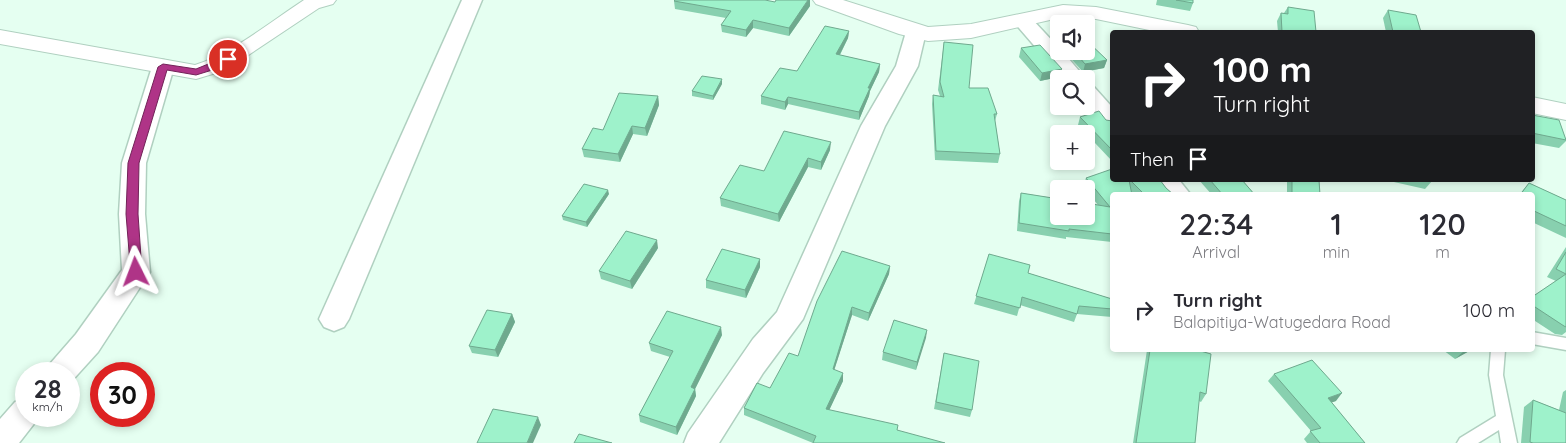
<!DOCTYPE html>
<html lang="en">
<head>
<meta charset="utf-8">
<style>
	body { margin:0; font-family:Quicksand,sans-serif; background:#f7f7f7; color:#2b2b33; height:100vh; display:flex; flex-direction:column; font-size:19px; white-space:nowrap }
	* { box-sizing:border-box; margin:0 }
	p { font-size:16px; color:#7c7c81 }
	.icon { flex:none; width:28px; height:28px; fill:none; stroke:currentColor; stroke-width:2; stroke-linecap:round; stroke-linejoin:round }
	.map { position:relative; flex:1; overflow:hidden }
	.side { position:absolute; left:1110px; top:192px; width:425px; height:160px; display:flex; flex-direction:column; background:#fff; border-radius:5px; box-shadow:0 2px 8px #0003 }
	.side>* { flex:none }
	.top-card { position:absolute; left:1110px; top:30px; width:425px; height:152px; border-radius:5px; box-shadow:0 2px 8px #0003; background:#202124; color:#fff; overflow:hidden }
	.tools { position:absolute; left:1050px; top:15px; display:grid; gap:10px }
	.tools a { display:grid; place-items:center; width:45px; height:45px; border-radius:5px; background:#fff; box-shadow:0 2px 8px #0003; font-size:25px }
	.speed { position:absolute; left:15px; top:362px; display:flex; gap:10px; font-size:25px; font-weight:700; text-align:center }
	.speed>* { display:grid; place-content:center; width:65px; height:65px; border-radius:50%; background:#fff; box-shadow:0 2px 8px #0003; line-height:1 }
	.speed small { font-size:12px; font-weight:400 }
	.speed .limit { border:8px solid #d22; background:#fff; color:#111 }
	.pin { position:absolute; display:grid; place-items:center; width:42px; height:42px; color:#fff; margin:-21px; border:2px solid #fff; border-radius:50%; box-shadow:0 1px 5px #0007 }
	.me { position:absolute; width:55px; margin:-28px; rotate:357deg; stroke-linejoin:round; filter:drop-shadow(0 0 4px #0008) }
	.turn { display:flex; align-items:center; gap:18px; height:105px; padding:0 20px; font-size:22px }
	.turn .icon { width:65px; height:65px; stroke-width:2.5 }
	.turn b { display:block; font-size:35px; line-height:42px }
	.then { display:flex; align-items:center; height:48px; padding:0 20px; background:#0003; gap:10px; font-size:19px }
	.eta { display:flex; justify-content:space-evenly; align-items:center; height:85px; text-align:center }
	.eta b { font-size:30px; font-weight:600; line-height:35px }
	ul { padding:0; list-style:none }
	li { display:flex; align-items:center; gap:15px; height:65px; padding:0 20px }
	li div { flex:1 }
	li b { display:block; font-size:19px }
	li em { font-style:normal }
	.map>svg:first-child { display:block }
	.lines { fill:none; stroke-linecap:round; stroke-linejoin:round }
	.service-casing { stroke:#b0d0c0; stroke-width:3 }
	.minor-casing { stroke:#b0d0c0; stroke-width:3 }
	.primary-casing { stroke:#b0d0c0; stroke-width:2 }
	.service { fill:#fff; fill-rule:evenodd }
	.minor { fill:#fff; fill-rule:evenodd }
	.primary { fill:#fff; fill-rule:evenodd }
	.wall { fill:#88d0af }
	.shaded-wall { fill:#6fa98e }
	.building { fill:#9ef2cb; stroke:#6fa98e }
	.route { fill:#af3487; stroke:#722258 }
</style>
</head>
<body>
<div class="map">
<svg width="1566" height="443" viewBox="0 0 1566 443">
	<rect width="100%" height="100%" fill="#e5fff1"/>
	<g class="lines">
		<g class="service-casing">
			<g id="service">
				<polygon points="1532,332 1566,338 1566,350 1532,344"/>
				<polygon points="1491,350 1505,350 1503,375 1517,443 1501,443 1499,430 1478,443 1457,443 1460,438 1496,416 1489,375"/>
			</g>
		</g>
		<g class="minor-casing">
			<g id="minor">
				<polygon points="462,0 482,0 349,319 344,327 334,331 324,327 319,319"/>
				<polygon points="1023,15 1030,17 1059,48 1059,51 1062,51 1086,79 1063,79 1013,21 1016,17"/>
				<polygon points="916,26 923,28 926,32 918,66 885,126 803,319 763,373 719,443 684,443 688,433 753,339 777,312 861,126 896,66 906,32 909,28"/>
				<polygon points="163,60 171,62 174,67 146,163 145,214 150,272 98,352 69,384 69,374 45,374 49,365 76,334 122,270 119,214 122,163 152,67 155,62"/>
				<polygon points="1086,85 1094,87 1112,107 1112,128 1104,126 1086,106"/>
				<polygon points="1152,180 1179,180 1191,195 1164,195"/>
				<polygon points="26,398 26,416 40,416 19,443 0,443 0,419 15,402"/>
			</g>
		</g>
		<g class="primary-casing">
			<g id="primary">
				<path d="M304 0H336L333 4 319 8 226 70 196 79 0 44V30L195 65C233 53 270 22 304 0Z"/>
				<polygon points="813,0 843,0 928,27 971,24 1063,5 1096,7 1188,25 1196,27 1199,32 1159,32 1096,19 1063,17 971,38 928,41 899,34 816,4"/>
				<polygon points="1532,97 1566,104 1566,120 1532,113"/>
			</g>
		</g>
		<use href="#service" class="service"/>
		<use href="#minor" class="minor"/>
		<use href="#primary" class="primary"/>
	</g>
	<g class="wall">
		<polygon points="1157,0 1193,0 1193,3 1190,11 1156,5"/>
		<polygon points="674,1 775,2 810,6 789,36 753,28 746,37 722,32 721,25 726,18 675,9"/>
		<polygon points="1288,7 1316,32 1278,32 1277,21 1281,13 1284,13"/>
		<polygon points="1388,10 1421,32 1386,32 1383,18"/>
		<polygon points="1059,29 1059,45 1052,38 1054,30"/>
		<polygon points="849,31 848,38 840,55 880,64 879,72 870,91 869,96 859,120 788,104 785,110 761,104 761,96 797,71"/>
		<polygon points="944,42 969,88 997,114 995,121 1000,154 998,163 935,160 932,104 933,95 940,96 938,90"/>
		<polygon points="1021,48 1059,77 1040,81 1019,57"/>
		<polygon points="1064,51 1086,51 1107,60 1104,68 1083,72"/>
		<polygon points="722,84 713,100 692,96 692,91"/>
		<polygon points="658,96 659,105 647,136 633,134 620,162 584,157 582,149 603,130"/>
		<polygon points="1532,115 1566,139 1566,141 1559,148 1532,143"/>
		<polygon points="1080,117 1112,121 1112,161 1078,125"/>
		<polygon points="830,150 821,170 808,167 779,222 721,206 720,198 764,171"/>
		<polygon points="1086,178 1112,180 1160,180 1166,188 1174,195 1133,195 1131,193 1112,195 1112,242 1066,237 1066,239 1017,231 1019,201 1021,193 1098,205 1086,190 1086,189 1085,189 1083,187"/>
		<polygon points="1199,180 1242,180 1255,195 1212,195"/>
		<polygon points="1287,180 1319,180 1320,195 1287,195"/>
		<polygon points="1385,180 1431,180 1432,181 1425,189"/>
		<polygon points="1529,183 1566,200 1566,238 1532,222 1532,195 1519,195"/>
		<polygon points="609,194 587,227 563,220 562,216"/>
		<polygon points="1566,247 1566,332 1562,335 1555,334 1532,319 1532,297 1556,281 1547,277"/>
		<polygon points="658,248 632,289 601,279 599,271"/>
		<polygon points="989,254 1028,273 1112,299 1112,317 1077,314 1074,322 1020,305 1017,316 974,304"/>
		<polygon points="890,266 889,274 868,321 852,315 834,370 843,381 813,443 744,415 744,408 770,388 798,356"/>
		<polygon points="760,267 746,298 706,288 706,280"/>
		<polygon points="512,314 515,322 498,357 472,353 469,346"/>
		<polygon points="927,330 916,370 882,360 883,352"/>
		<polygon points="722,335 695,389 696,396 677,435 640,422 639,415 670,357 651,351 649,343"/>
		<polygon points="1147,350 1197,350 1206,394 1201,402 1199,401 1195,443 1133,443"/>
		<polygon points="1443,350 1471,350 1455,359"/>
		<polygon points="944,353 972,410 970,417 934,409"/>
		<polygon points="1274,374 1336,401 1331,402 1365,443 1307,443 1304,439 1311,431 1268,381"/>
		<polygon points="1566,390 1566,443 1521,443 1524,407 1533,400 1559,410 1563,392"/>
	</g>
	<g class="shaded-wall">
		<polygon points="808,0 810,0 810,6 789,36 789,28"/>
		<polygon points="753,20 753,28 746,37 746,30"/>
		<polygon points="849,31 848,38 836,62 836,54"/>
		<polygon points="1107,60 1104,68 1083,72 1085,64"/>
		<polygon points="880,64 879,72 870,91 869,96 859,120 859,112 868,88"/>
		<polygon points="1062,69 1059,77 1040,81 1042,73"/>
		<polygon points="722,79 722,84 713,100 713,96"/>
		<polygon points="658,96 659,105 647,136 645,128"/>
		<polygon points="788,97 788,104 785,110 785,102"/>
		<polygon points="632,126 633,134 620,162 618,154"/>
		<polygon points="831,142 830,150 821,170 821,162"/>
		<polygon points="808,158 808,167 779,222 778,214"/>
		<polygon points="608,190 609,194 587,227 586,222"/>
		<polygon points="657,240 658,248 632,289 630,281"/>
		<polygon points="760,259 760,267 746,298 745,290"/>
		<polygon points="890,266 889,274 868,321 869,313"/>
		<polygon points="852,307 852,315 832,377 833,369"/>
		<polygon points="512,314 515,322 498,357 495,350"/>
		<polygon points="721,327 722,335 692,395 691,387"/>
		<polygon points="927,330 926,338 916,370 917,362"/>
		<polygon points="1466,350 1471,350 1455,359 1463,352"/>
		<polygon points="843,373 843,381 826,417 826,409"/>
		<polygon points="695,389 696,396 677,435 676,427"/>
		<polygon points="1342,393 1336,401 1322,406 1328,398"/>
		<polygon points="538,417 541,425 533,443 527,443"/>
	</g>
	<g class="building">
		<polygon points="675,0 765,0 775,2 776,0 808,0 789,28 753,20 746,30 721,25 731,11 674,1"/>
		<polygon points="1176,0 1193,0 1193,3"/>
		<polygon points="1288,7 1314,11 1316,32 1282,32 1281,13 1288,14"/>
		<polygon points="1388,10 1416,15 1421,32 1393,32"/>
		<polygon points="825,26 849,31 836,54 880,64 868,88 870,88 859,112 788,97 785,102 761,96 780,68 797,71"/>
		<polygon points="1059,29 1059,35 1054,30"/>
		<polygon points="1086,40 1107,60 1085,64 1074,51 1086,51"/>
		<polygon points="944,42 973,45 969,88 988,88 997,114 994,114 1000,154 936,151 933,95 944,97 940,82"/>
		<polygon points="1040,45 1062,69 1042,73 1021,48"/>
		<polygon points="702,76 722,79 713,96 692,91"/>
		<polygon points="619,93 658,96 645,128 632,126 618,154 582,149 593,128 603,130"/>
		<polygon points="1099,111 1106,120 1112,121 1112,150 1080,117"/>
		<polygon points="1532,115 1559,120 1566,140 1532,133"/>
		<polygon points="784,131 831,142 821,162 808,158 778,214 720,198 740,165 764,171"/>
		<polygon points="1112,169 1112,180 1129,180 1132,195 1112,195 1112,234 1069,229 1069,231 1019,223 1021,193 1059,199 1059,216 1086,216 1086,203 1110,207 1086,178"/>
		<polygon points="1130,180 1160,180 1166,188 1174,195 1145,195"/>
		<polygon points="1210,180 1242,180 1255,195 1223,195"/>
		<polygon points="1292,180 1319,180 1320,195 1292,195"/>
		<polygon points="1529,183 1566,200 1566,226 1532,210 1532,195 1520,195"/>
		<polygon points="584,184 608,190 586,222 562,216"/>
		<polygon points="626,231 657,240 630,281 599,271"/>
		<polygon points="722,249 760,259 745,290 706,280"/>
		<polygon points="842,251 890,266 869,313 852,307 833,369 843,373 826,409 898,425 897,430 945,443 813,443 816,436 744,408 757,383 770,388 789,353 798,356 817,301"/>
		<polygon points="1566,252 1566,327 1564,326 1532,305 1532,297 1566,274 1556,269"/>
		<polygon points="989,254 1030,265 1028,273 1112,299 1112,309 1079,306 1077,314 1022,297 1020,308 976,296"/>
		<polygon points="487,310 512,314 495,350 469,346"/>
		<polygon points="667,311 721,327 691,387 695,389 676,427 639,415 673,351 649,343"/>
		<polygon points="894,320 927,330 917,362 883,352"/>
		<polygon points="1150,350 1197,350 1211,354 1206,394 1200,392 1195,443 1136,443"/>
		<polygon points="944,353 979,361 972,410 936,402"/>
		<polygon points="1312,360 1342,393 1328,398 1365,443 1320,443 1310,431 1321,428 1274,374"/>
		<polygon points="1533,400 1566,413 1566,443 1533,443 1530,442"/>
		<polygon points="493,409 538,417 527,443 477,443"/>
		<polygon points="579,434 612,443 574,443"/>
	</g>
	<polygon class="route" points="228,56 233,59 222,67 196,75 167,70 139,163 138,214 142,272 140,276 131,276 126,214 128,163 158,67 163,64 196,69"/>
</svg>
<div class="tools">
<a><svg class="icon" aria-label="sound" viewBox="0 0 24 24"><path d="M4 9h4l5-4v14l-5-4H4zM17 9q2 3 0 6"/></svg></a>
<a><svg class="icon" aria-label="search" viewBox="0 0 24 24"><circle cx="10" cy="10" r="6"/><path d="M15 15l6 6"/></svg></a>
<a>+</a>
<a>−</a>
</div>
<div class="speed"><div>28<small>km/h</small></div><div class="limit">30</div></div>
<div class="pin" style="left:228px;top:59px;background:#d93025"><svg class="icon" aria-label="arrive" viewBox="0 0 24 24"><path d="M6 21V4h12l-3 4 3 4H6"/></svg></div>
<svg class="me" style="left:136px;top:272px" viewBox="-20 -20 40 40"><path d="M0-17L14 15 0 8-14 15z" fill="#af3487" stroke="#fff" stroke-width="4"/></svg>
<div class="top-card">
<div class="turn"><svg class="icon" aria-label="right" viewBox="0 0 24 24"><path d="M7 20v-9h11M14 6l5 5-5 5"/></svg><div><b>100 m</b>Turn right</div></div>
<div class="then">Then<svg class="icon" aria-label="arrive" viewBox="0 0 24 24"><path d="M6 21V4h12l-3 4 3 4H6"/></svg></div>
</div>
<section class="side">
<div class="eta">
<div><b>22:34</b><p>Arrival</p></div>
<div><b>1</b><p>min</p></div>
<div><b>120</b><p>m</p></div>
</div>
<ul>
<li><svg class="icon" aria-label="right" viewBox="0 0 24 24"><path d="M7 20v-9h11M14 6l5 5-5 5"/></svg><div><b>Turn right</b><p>Balapitiya-Watugedara Road</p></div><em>100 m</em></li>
</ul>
</section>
</div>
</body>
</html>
